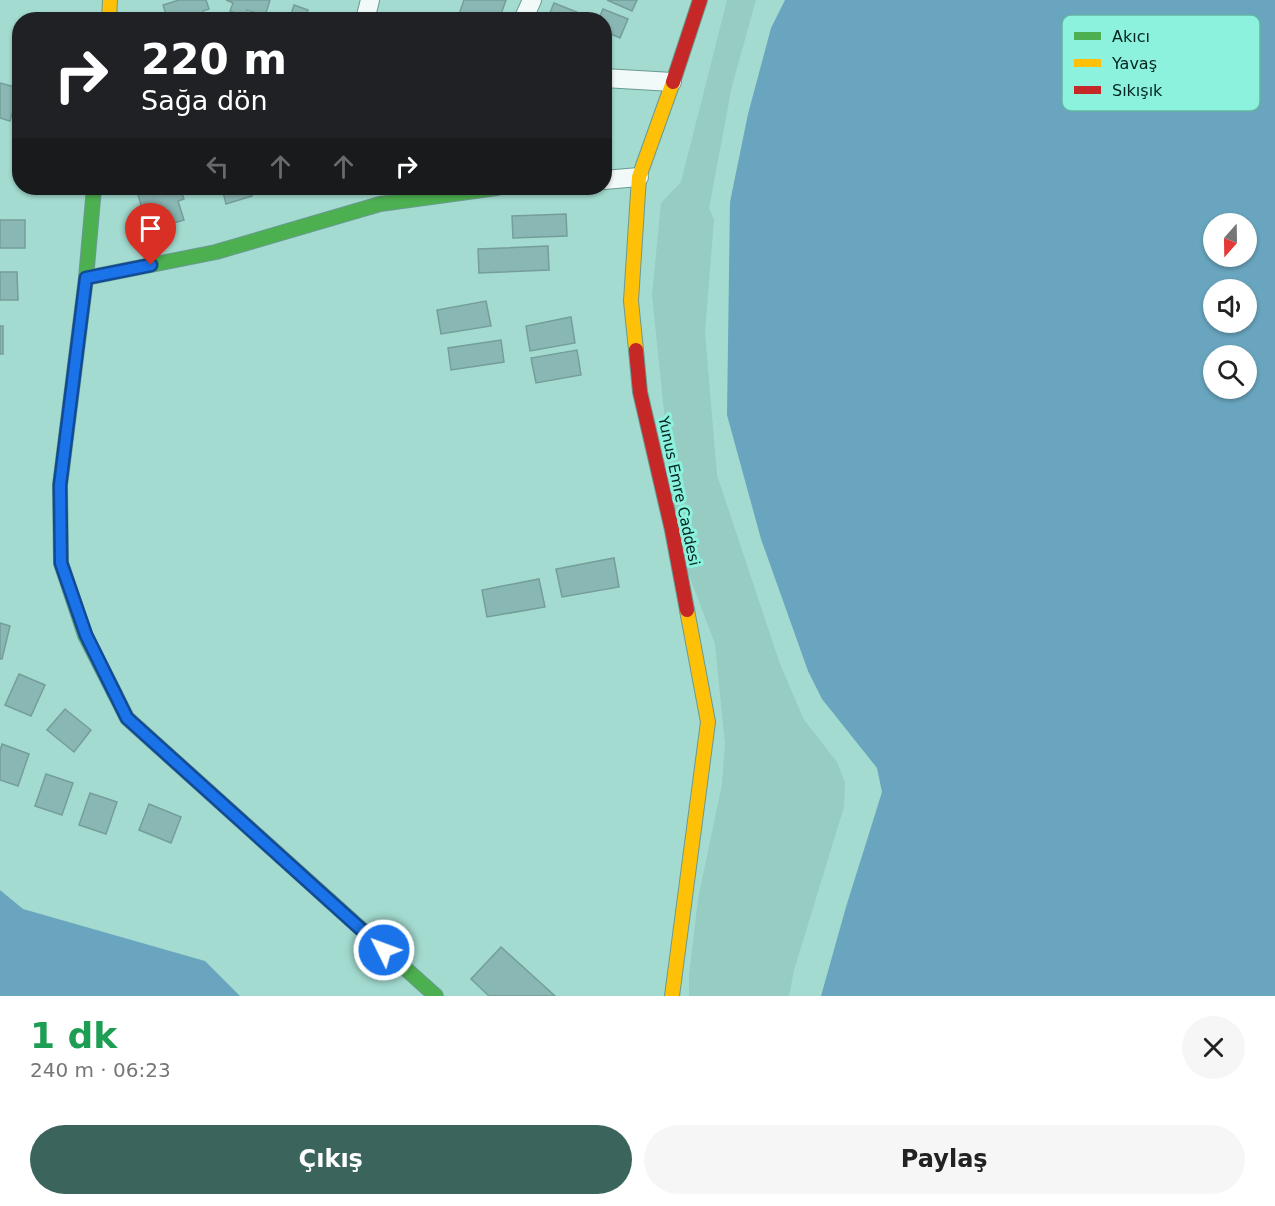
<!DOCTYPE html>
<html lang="tr">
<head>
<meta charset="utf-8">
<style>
	body { margin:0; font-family:"DejaVu Sans",sans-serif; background:#f6f6f6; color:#222; height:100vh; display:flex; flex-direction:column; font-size:22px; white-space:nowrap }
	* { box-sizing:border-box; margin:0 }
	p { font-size:20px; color:#767676 }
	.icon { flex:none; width:33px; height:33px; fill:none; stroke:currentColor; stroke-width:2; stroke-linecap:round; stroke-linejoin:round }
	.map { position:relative; height:996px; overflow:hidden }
	.side { display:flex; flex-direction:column; background:#fff; flex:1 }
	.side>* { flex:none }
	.top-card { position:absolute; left:12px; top:12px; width:600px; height:183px; border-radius:24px; box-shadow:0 2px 4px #0004; background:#202124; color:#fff; overflow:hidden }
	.needle { width:39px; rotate:200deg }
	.controls { position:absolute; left:1203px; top:213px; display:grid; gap:12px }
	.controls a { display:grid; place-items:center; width:54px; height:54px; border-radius:50%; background:#fff; box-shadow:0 2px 4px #0004; font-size:30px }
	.pin { position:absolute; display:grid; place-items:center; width:51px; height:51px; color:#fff; margin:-62px -26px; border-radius:50% 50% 50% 0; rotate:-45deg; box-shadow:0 0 6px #0007 }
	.pin .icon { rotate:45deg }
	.me { position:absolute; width:66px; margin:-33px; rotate:312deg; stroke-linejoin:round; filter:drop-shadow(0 0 4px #0008) }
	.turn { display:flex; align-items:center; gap:21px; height:126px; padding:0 30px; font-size:27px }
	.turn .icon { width:78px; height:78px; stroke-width:2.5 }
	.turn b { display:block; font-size:42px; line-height:51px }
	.lanes { display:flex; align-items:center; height:57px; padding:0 30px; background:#0003; justify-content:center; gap:30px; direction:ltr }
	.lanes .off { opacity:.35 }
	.round { display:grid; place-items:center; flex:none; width:63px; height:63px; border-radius:32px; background:#f6f6f6 }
	.head { display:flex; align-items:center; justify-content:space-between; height:102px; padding:0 30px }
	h1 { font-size:36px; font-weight:600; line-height:45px; color:#1e9e55 }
	.action { display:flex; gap:12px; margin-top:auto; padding:12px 30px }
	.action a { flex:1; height:69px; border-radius:36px; background:#3a645c; color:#fff; font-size:24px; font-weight:600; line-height:69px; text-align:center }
	.action a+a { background:#f6f6f6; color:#222 }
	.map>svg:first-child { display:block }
	.green { fill:#96ccc1 }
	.water { fill:#69a5be; fill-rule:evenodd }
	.building { fill:#89b7b3; stroke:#759e9a; stroke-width:1.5 }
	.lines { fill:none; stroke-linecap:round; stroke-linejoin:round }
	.street-casing { stroke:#6a9a92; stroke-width:20 }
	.fast-casing { stroke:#6a9a92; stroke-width:16 }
	.slow-casing { stroke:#6a9a92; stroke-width:16 }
	.jam-casing { stroke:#6a9a92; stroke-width:16 }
	.street { stroke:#f1faf8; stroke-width:18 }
	.fast { stroke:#4caf50; stroke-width:14 }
	.slow { stroke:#ffc107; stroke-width:14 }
	.jam { stroke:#c62828; stroke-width:14 }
	.route-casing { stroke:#114b97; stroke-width:15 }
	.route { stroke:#1a73e8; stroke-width:10 }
	.labels { text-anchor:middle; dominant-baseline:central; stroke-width:6; stroke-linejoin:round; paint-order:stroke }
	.street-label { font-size:15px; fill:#02241e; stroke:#8cf2dd }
	.key { fill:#8cf2dd; stroke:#63b4a4; stroke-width:1.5 }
	.key-label { font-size:16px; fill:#02241e }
</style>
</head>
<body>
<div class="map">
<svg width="1275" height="996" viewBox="0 0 1275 996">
	<rect width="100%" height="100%" fill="#a3dbd0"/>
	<polygon class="green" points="727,0 756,0 732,86 709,208 714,220 705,332 717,475 780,664 804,720 837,762 845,783 844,807 794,970 789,996 689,996 689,976 698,899 722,784 725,744 715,644 672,530 665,421 652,295 661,203 681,182"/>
	<g class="water">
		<path d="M785 0H1275V996H821L846 907 882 792 877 768 822 699 808 671 761 539 727 415 730 202 748 114 771 28ZM1214 224H1246V256H1214ZM1214 290H1246V322H1214ZM1214 356H1246V388H1214Z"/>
		<polygon points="0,890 23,909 205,961 240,996 0,996"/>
	</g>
	<g class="building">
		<polygon points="179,0 206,0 209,9 203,11 206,20 168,20 163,5"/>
		<polygon points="226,0 270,0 265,16 247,10 245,16 230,11 233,3"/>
		<polygon points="464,0 506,0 499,20 457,20"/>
		<polygon points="607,0 637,0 632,11"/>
		<polygon points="554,3 579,13 576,20 547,20"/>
		<polygon points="294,5 308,10 304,20 289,20"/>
		<polygon points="603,9 628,19 620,38 604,31 604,20 598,20"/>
		<polygon points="0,83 19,88 10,121 0,118"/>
		<polygon points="156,188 180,188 184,199 178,201 184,220 170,224 167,214 146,220 138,195 156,189"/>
		<polygon points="222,188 250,188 252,196 226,204"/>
		<polygon points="566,214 567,236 513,238 512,216"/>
		<rect x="0" y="220" width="25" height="28"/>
		<polygon points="548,246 549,270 479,273 478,249"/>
		<polygon points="0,272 17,272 18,300 0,300"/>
		<polygon points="486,301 491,326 441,334 437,310"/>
		<polygon points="571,317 575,343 530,351 526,326"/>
		<rect x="0" y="326" width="3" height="28"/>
		<polygon points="501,340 504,362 451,370 448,348"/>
		<polygon points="577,350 581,375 536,383 531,358"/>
		<polygon points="614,558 619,587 562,597 556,569"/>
		<polygon points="539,579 545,607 487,617 482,590"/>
		<polygon points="0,623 10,626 2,659 0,659"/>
		<polygon points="19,674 45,685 31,716 5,705"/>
		<polygon points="65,709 91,730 74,752 47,730"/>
		<polygon points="2,744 29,754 18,786 0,780 0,751"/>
		<polygon points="46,774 73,783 62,815 35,806"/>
		<polygon points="90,793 117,802 106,834 79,825"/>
		<polygon points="149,804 181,817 171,843 139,830"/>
		<polygon points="501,947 555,996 489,996 471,979"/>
	</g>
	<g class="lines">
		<g class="street-casing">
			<g id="street">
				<polyline points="365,20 370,0"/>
				<polyline points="523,20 532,0"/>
				<polyline points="604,78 672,82"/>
				<polyline points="604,180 639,177"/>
			</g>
		</g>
		<g class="fast-casing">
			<g id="fast">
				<polyline points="94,188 86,278 60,485 61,563 85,635 115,694"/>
				<polyline points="86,278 216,252 380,204 497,188"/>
				<polyline points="330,901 436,996"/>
			</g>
		</g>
		<g class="slow-casing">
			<g id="slow">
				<polyline points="109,20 110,0"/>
				<polyline points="636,350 631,301 639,177 673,82"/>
				<polyline points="115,694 127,718 330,901"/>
				<polyline points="672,996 708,722 687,610"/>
			</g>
		</g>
		<g class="jam-casing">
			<g id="jam">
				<polyline points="673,82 700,0"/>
				<polyline points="636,350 640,392 672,530 687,610"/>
			</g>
		</g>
		<use href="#street" class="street"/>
		<use href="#fast" class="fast"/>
		<use href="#slow" class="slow"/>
		<use href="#jam" class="jam"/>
	</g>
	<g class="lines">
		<g class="route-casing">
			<polyline id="route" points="151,265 86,278 60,485 61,563 86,635 127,718 384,950"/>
		</g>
		<use href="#route" class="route"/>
	</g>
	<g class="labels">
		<g class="street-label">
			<text transform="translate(679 491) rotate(78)">Yunus Emre Caddesi</text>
		</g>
	</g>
	<rect x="1062" y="15" width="198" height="96" rx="9" class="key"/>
	<rect x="1074" y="32" width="27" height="8" fill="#4caf50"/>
	<rect x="1074" y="59" width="27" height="8" fill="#ffc107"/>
	<rect x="1074" y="86" width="27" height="8" fill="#c62828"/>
	<g class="key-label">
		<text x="1112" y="42">Akıcı</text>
		<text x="1112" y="69">Yavaş</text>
		<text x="1112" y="96">Sıkışık</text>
	</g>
</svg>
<div class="controls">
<a><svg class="needle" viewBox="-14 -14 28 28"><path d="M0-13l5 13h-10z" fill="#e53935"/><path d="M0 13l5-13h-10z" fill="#767676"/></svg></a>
<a><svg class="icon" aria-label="sound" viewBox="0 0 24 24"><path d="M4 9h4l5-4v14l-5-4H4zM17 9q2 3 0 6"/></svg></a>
<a><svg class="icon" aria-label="search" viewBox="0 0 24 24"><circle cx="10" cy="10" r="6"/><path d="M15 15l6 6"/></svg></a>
</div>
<div class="pin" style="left:151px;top:265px;background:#d93025"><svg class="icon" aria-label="arrive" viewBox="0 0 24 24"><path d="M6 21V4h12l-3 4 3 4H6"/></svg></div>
<svg class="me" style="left:384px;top:950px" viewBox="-20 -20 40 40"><circle r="17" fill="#1a73e8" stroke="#fff" stroke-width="3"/><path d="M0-11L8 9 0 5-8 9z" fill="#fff"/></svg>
<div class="top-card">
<div class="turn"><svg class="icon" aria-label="right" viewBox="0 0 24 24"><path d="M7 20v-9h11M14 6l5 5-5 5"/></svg><div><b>220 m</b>Sağa dön</div></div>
<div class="lanes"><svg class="icon off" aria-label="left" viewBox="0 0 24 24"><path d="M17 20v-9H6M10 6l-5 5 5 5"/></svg><svg class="icon off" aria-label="ahead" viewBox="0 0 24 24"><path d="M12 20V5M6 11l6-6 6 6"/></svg><svg class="icon off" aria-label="ahead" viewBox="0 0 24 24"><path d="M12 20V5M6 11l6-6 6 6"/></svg><svg class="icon" aria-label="right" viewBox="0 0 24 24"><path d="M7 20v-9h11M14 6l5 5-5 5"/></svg></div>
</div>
</div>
<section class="side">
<div class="head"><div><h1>1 dk</h1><p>240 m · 06:23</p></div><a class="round"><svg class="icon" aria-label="close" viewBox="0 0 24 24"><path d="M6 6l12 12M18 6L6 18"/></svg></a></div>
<div class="action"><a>Çıkış</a><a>Paylaş</a></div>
</section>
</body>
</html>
